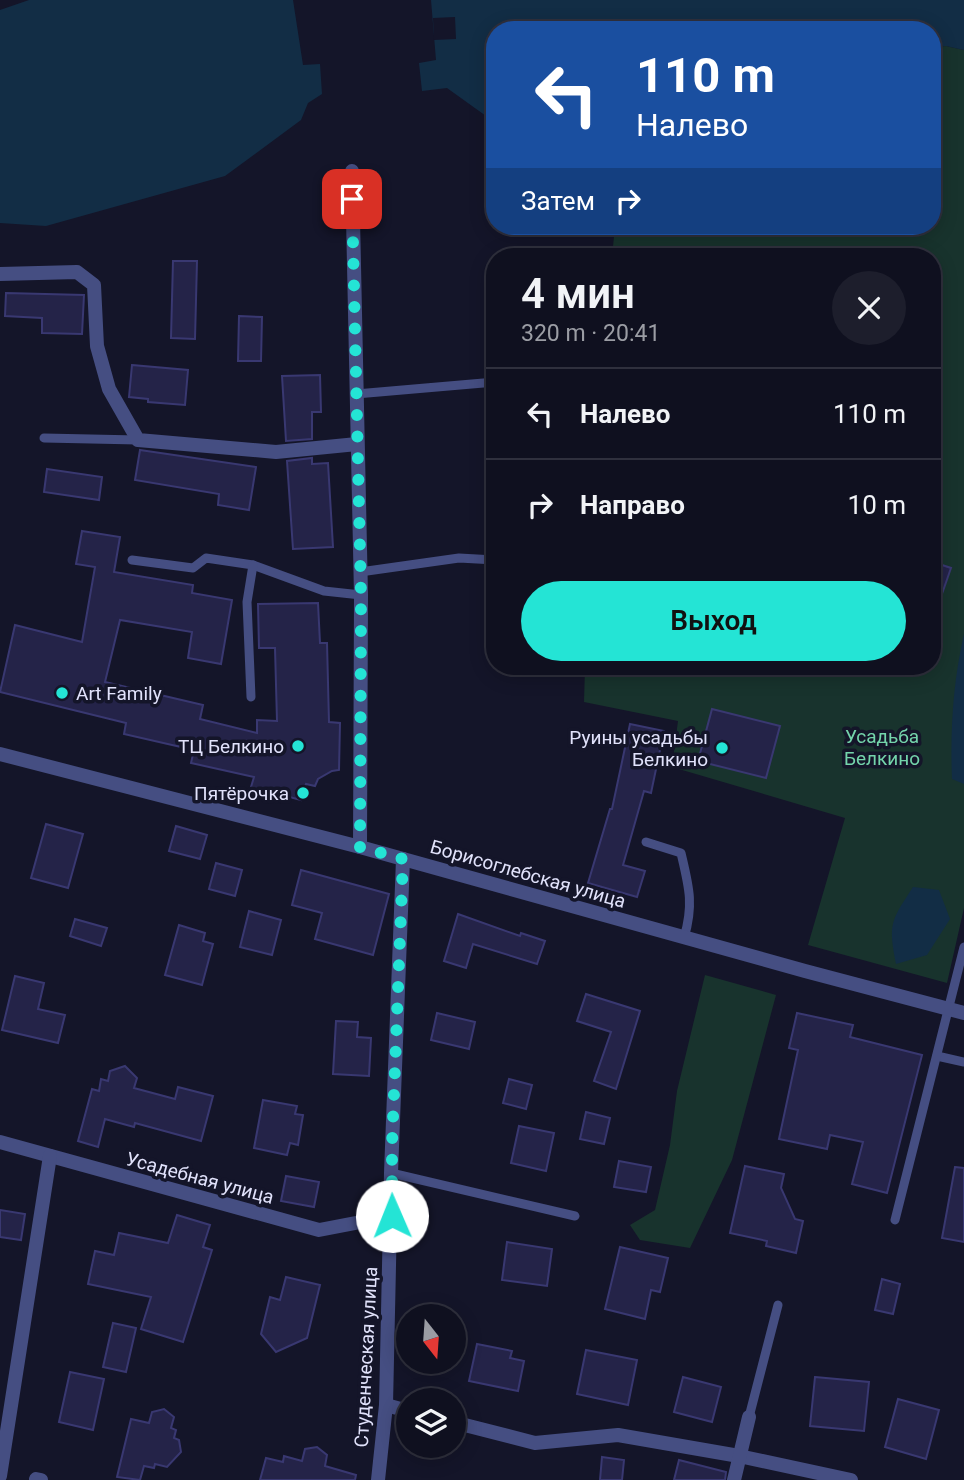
<!DOCTYPE html>
<html lang="ru">
<head>
<meta charset="utf-8">
<style>
	body { margin:0; font-family:Roboto,sans-serif; background:#1d1e2c; color:#f1f3f6; height:100vh; display:flex; flex-direction:column; font-size:26px; white-space:nowrap }
	* { box-sizing:border-box; margin:0 }
	p { font-size:23px; color:#9b9da4 }
	.icon { flex:none; width:38px; height:38px; fill:none; stroke:currentColor; stroke-width:2; stroke-linecap:round; stroke-linejoin:round }
	.map { position:relative; flex:1; overflow:hidden }
	.sheet { position:absolute; left:486px; top:248px; width:455px; height:427px; display:flex; flex-direction:column; background:#0f101f; border-radius:28px; box-shadow:0 4px 18px #0003,0 0 0 2px #2f303d }
	.sheet>* { flex:none }
	.guide { position:absolute; left:486px; top:21px; width:455px; height:214px; border-radius:28px; box-shadow:0 4px 18px #0003,0 0 0 2px #2f303d; background:#1a4fa0; color:#fff; overflow:hidden }
	.needle { width:46px; rotate:163deg }
	.controls { position:absolute; left:396px; top:1304px; display:grid; gap:14px }
	.controls a { display:grid; place-items:center; width:70px; height:70px; border-radius:50%; background:#0f101f; box-shadow:0 4px 18px #0003,0 0 0 2px #2f303d; font-size:35px }
	.pin { position:absolute; display:grid; place-items:center; width:60px; height:60px; color:#fff; margin:-30px; border-radius:14px; box-shadow:0 4px 10px #0006 }
	.me { position:absolute; width:77px; margin:-38px; rotate:359deg; stroke-linejoin:round; filter:drop-shadow(0 0 5px #0008) }
	.turn { display:flex; align-items:center; gap:24px; height:147px; padding:0 35px; font-size:32px }
	.turn .icon { width:91px; height:91px; stroke-width:2.5 }
	.turn b { display:block; font-size:49px; line-height:60px }
	.then { display:flex; align-items:center; height:66px; padding:0 35px; background:#0003; gap:14px; font-size:26px }
	.round { display:grid; place-items:center; flex:none; width:74px; height:74px; border-radius:37px; background:#1d1e2c }
	.head { display:flex; align-items:center; justify-content:space-between; height:119px; padding:0 35px }
	h1 { font-size:42px; font-weight:600; line-height:52px }
	.cta { display:flex; gap:14px; margin-top:auto; padding:14px 35px }
	.cta a { flex:1; height:80px; border-radius:42px; background:#24e4d5; color:#111; font-size:28px; font-weight:600; line-height:80px; text-align:center }
	ul { padding:0; list-style:none }
	li { display:flex; align-items:center; gap:21px; height:91px; padding:0 35px; border-top:2px solid #2f303d }
	li div { flex:1 }
	li b { display:block; font-size:26px }
	li em { font-style:normal }
	.map>svg:first-child { display:block }
	.green { fill:#18332d }
	.water { fill:#122d45 }
	.pier { fill:#141529 }
	.building { fill:#242348; stroke:#393871; stroke-width:2 }
	.lines { fill:none; stroke-linecap:round; stroke-linejoin:round }
	.service { stroke:#454e82; stroke-width:9 }
	.minor { stroke:#454e82; stroke-width:14 }
	.tertiary { stroke:#454e82; stroke-width:14 }
	.route { stroke:#24e4d5; stroke-width:12; stroke-dasharray:0 21.6 }
	.poi-dot { fill:#24e4d5; stroke:#141529; stroke-width:2.5 }
	.labels { text-anchor:middle; dominant-baseline:central; stroke-width:7; stroke-linejoin:round; paint-order:stroke }
	.poi-label { font-size:19px; fill:#e1e2fb; stroke:#141529; text-anchor:end }
	.park-label { font-size:19px; fill:#74d4ab; stroke:#141529 }
	.street-label { font-size:19px; fill:#e1e2fb; stroke:#141529 }
</style>
</head>
<body>
<div class="map">
<svg width="964" height="1480" viewBox="0 0 964 1480">
	<rect width="100%" height="100%" fill="#141529"/>
	<g class="green">
		<polygon points="946,46 964,50 964,908 947,983 808,945 845,818 672,767 678,721 584,702 585,667 933,667 933,257 612,257 615,226 933,226 933,47"/>
		<polygon points="705,975 776,995 732,1160 690,1248 640,1240 630,1225 655,1210 670,1145 677,1091"/>
	</g>
	<g class="water">
		<polygon points="29,0 293,0 303,65 320,64 322,94 308,103 301,120 225,176 46,226 0,223 0,10"/>
		<polygon points="431,0 964,0 964,50 946,46 933,47 933,30 495,30 495,116 486,116 447,88 422,91 419,63 436,60"/>
		<path d="M964 634V784L952 779C950 730 953 682 964 634Z"/>
		<path d="M913 887 939 890 950 919 927 955 896 964C888 923 891 921 913 887Z"/>
	</g>
	<polygon class="pier" points="455,17 456,39 434,40 433,18"/>
	<g class="building">
		<polygon points="173,261 197,261 195,339 171,338"/>
		<polygon points="6,293 84,295 82,334 42,333 42,318 5,316"/>
		<polygon points="239,316 262,317 261,361 238,361"/>
		<polygon points="132,365 188,370 185,405 148,402 148,399 129,397"/>
		<polygon points="320,375 321,412 312,412 312,439 286,441 282,376"/>
		<polygon points="140,450 256,467 249,510 218,505 219,494 135,480"/>
		<polygon points="312,458 312,464 328,463 333,547 293,549 287,461"/>
		<polygon points="47,469 102,477 99,500 44,492"/>
		<polygon points="82,531 120,537 114,572 193,585 192,593 232,600 221,664 188,658 192,632 120,620 105,682 203,705 200,719 257,733 257,720 277,721 275,648 259,648 258,604 318,603 320,643 327,643 329,722 340,723 339,770 332,771 318,779 315,786 306,784 301,800 251,787 254,777 191,763 194,750 124,734 126,723 0,692 15,625 82,642 95,567 76,564"/>
		<polygon points="933,562 951,568 935,614 933,614"/>
		<polygon points="712,709 780,726 766,778 698,761"/>
		<polygon points="630,724 664,731 651,793 644,791 623,865 645,871 637,897 588,883 610,809 612,809"/>
		<polygon points="46,824 83,834 68,888 31,878"/>
		<polygon points="176,826 207,835 200,859 169,851"/>
		<polygon points="216,863 242,870 235,896 209,889"/>
		<polygon points="301,870 389,894 373,955 315,939 322,913 292,905"/>
		<polygon points="249,911 281,920 272,955 240,947"/>
		<polygon points="458,914 520,936 521,933 545,941 537,964 473,944 466,968 444,961"/>
		<polygon points="75,919 107,928 101,946 70,936"/>
		<polygon points="179,925 205,933 203,941 213,944 202,985 165,975"/>
		<polygon points="15,976 44,983 38,1009 65,1015 58,1043 2,1030"/>
		<polygon points="586,994 640,1011 616,1089 594,1081 611,1032 577,1021"/>
		<polygon points="437,1013 475,1022 469,1049 431,1040"/>
		<polygon points="797,1013 853,1025 850,1037 922,1055 887,1193 852,1184 863,1142 830,1135 827,1149 779,1139 798,1050 789,1048"/>
		<polygon points="336,1021 358,1022 357,1037 371,1038 369,1076 333,1074"/>
		<polygon points="125,1066 137,1078 134,1088 175,1099 178,1087 213,1096 201,1141 135,1123 134,1127 105,1119 98,1147 78,1141 92,1089 99,1091 101,1079 108,1081 110,1071"/>
		<polygon points="509,1079 532,1085 526,1109 503,1103"/>
		<polygon points="263,1100 297,1106 295,1114 303,1115 298,1145 290,1143 287,1155 254,1148"/>
		<polygon points="586,1112 610,1118 604,1144 580,1139"/>
		<polygon points="519,1126 554,1133 546,1171 511,1163"/>
		<polygon points="619,1161 651,1167 646,1192 614,1187"/>
		<polygon points="745,1166 784,1174 781,1188 795,1219 803,1221 796,1253 766,1246 767,1241 730,1233"/>
		<polygon points="955,1167 964,1168 964,1242 942,1238"/>
		<polygon points="286,1176 319,1182 314,1207 281,1201"/>
		<polygon points="0,1210 25,1214 21,1240 0,1237"/>
		<polygon points="177,1215 210,1225 203,1247 212,1250 183,1342 141,1329 151,1297 88,1284 95,1251 114,1255 119,1233 168,1243"/>
		<polygon points="507,1242 552,1249 547,1286 502,1280"/>
		<polygon points="620,1247 668,1258 660,1292 651,1290 645,1319 605,1309"/>
		<polygon points="286,1277 320,1285 307,1338 276,1352 261,1334 270,1297 280,1300"/>
		<polygon points="882,1279 900,1284 893,1314 875,1310"/>
		<polygon points="113,1323 136,1328 126,1372 103,1367"/>
		<polygon points="477,1344 512,1351 510,1358 524,1361 518,1391 469,1381"/>
		<polygon points="586,1350 637,1360 628,1405 577,1394"/>
		<polygon points="70,1372 104,1379 93,1430 59,1422"/>
		<polygon points="683,1377 721,1387 712,1422 674,1412"/>
		<polygon points="815,1377 869,1382 864,1431 810,1426"/>
		<polygon points="898,1399 939,1410 926,1459 885,1447"/>
		<polygon points="164,1409 174,1417 171,1428 176,1430 174,1438 179,1440 181,1452 167,1467 155,1464 154,1468 144,1466 140,1480 117,1477 131,1419 149,1423 152,1412"/>
		<polygon points="317,1447 327,1455 325,1466 356,1475 355,1480 260,1480 266,1458 283,1462 284,1456 302,1461 305,1449"/>
		<polygon points="602,1457 624,1460 622,1480 600,1480"/>
		<polygon points="679,1460 726,1472 725,1480 674,1480"/>
	</g>
	<g class="lines">
		<g class="service">
			<polyline points="356,394 495,382"/>
			<polyline points="44,438 138,440"/>
			<polyline points="132,560 193,568 206,558 253,565 324,591 361,595"/>
			<polyline points="360,572 459,558 495,560"/>
			<polyline points="251,697 247,602 253,565"/>
			<path d="M646 842 681 853C689 887 694 904 684 938"/>
			<polyline points="937,1056 964,1062"/>
			<polyline points="391,1173 575,1216"/>
			<polyline points="895,1220 964,947"/>
			<polyline points="749,1417 778,1305"/>
		</g>
		<g class="minor">
			<polyline points="352,171 361,595 360,847"/>
			<polyline points="0,274 77,272 94,285 97,346 109,389 138,440 276,452 357,444"/>
			<polyline points="0,1142 319,1230 392,1216"/>
			<polyline points="386,1405 408,1411"/>
			<polyline points="453,1422 535,1443 618,1435 739,1456 851,1480"/>
			<polyline points="0,1476 50,1156"/>
			<polyline points="36,1479 41,1480"/>
			<polyline points="378,1480 386,1405 391,1173 403,859"/>
			<polyline points="734,1480 749,1417"/>
		</g>
		<polyline class="tertiary" points="0,754 360,847 805,971 964,1013"/>
	</g>
	<g class="lines">
		<polyline class="route" points="352,199 361,595 360,847 403,859 392,1145 392,1216"/>
	</g>
	<g class="poi-dot">
		<circle cx="62" cy="693" r="7"/>
		<circle cx="298" cy="746" r="7"/>
		<circle cx="722" cy="748" r="7"/>
		<circle cx="303" cy="793" r="7"/>
	</g>
	<g class="labels">
		<g class="poi-label">
			<text x="76" y="693" text-anchor="start">Art Family</text>
			<text x="708" y="737">Руины усадьбы<tspan x="708" dy="22">Белкино</tspan></text>
			<text x="284" y="746">ТЦ Белкино</text>
			<text x="289" y="793">Пятёрочка</text>
		</g>
		<g class="park-label">
			<text x="882" y="736">Усадьба<tspan x="882" dy="22">Белкино</tspan></text>
		</g>
		<g class="street-label">
			<text transform="translate(528 874) rotate(16)">Борисоглебская улица</text>
			<text transform="translate(200 1178) rotate(15)">Усадебная улица</text>
			<text transform="translate(366 1357) rotate(-87)">Студенческая улица</text>
		</g>
	</g>
</svg>
<div class="controls">
<a><svg class="needle" viewBox="-14 -14 28 28"><path d="M0-13l5 13h-10z" fill="#e53935"/><path d="M0 13l5-13h-10z" fill="#9b9da4"/></svg></a>
<a><svg class="icon" aria-label="layers" viewBox="0 0 24 24"><path d="M12 4l9 5-9 5-9-5zM3 14l9 5 9-5"/></svg></a>
</div>
<div class="pin" style="left:352px;top:199px;background:#d93025"><svg class="icon" aria-label="arrive" viewBox="0 0 24 24"><path d="M6 21V4h12l-3 4 3 4H6"/></svg></div>
<svg class="me" style="left:392px;top:1216px" viewBox="-20 -20 40 40"><circle r="19" fill="#fff"/><path d="M0-13L10 11 0 6-10 11z" fill="#24e4d5"/></svg>
<div class="guide">
<div class="turn"><svg class="icon" aria-label="left" viewBox="0 0 24 24"><path d="M17 20v-9H6M10 6l-5 5 5 5"/></svg><div><b>110 m</b>Налево</div></div>
<div class="then">Затем<svg class="icon" aria-label="right" viewBox="0 0 24 24"><path d="M7 20v-9h11M14 6l5 5-5 5"/></svg></div>
</div>
<section class="sheet">
<div class="head"><div><h1>4 мин</h1><p>320 m · 20:41</p></div><a class="round"><svg class="icon" aria-label="close" viewBox="0 0 24 24"><path d="M6 6l12 12M18 6L6 18"/></svg></a></div>
<ul>
<li><svg class="icon" aria-label="left" viewBox="0 0 24 24"><path d="M17 20v-9H6M10 6l-5 5 5 5"/></svg><div><b>Налево</b></div><em>110 m</em></li>
<li><svg class="icon" aria-label="right" viewBox="0 0 24 24"><path d="M7 20v-9h11M14 6l5 5-5 5"/></svg><div><b>Направо</b></div><em>10 m</em></li>
</ul>
<div class="cta"><a>Выход</a></div>
</section>
</div>
</body>
</html>
